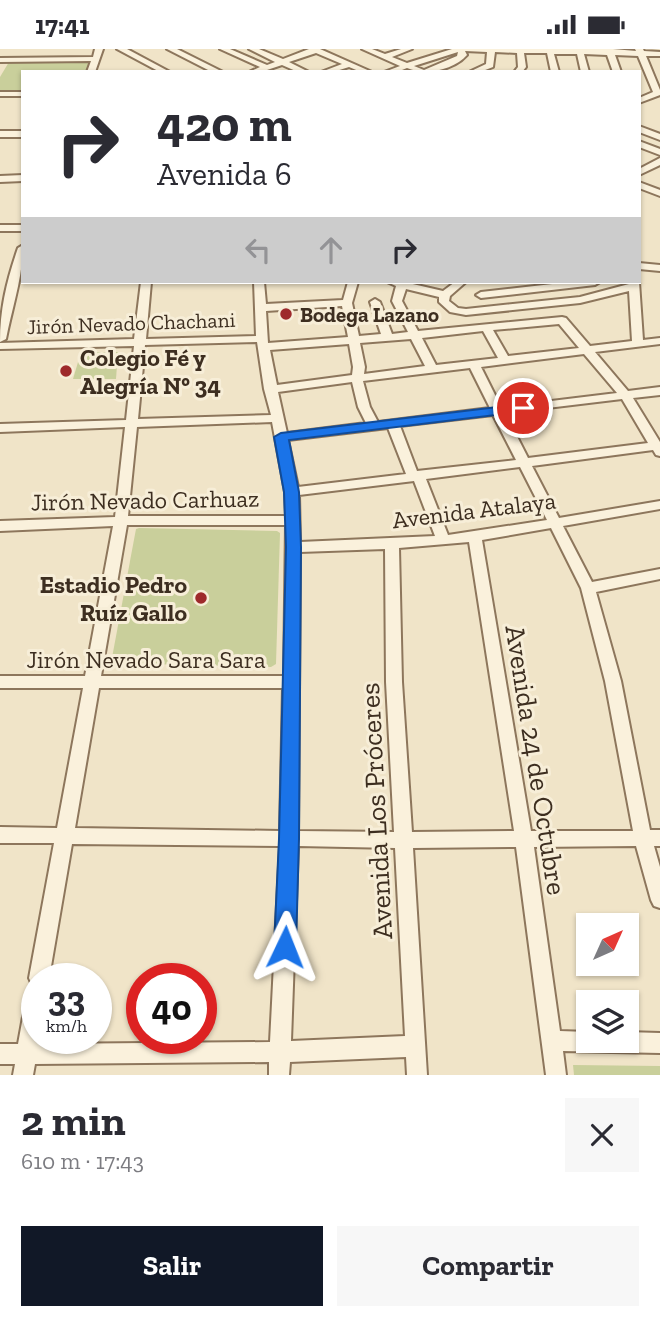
<!DOCTYPE html>
<html lang="es">
<head>
<meta charset="utf-8">
<style>
	body { margin:0; font-family:"Zilla Slab",serif; background:#f7f7f7; color:#2b2b33; height:100vh; display:flex; flex-direction:column; font-size:26px; white-space:nowrap }
	* { box-sizing:border-box; margin:0 }
	p { font-size:23px; color:#7c7c81 }
	.icon { flex:none; width:38px; height:38px; fill:none; stroke:currentColor; stroke-width:2; stroke-linecap:round; stroke-linejoin:round }
	.map { position:relative; height:1026px; overflow:hidden }
	.drawer { display:flex; flex-direction:column; background:#fff; flex:1 }
	.drawer>* { flex:none }
	.hud { position:absolute; left:21px; top:21px; width:620px; height:214px; border-radius:0px; box-shadow:0 2px 5px #0004; background:#fff; color:#2b2b33; overflow:hidden }
	.needle { width:46px; rotate:45deg }
	.buttons { position:absolute; left:576px; top:864px; display:grid; gap:14px }
	.buttons a { display:grid; place-items:center; width:63px; height:63px; border-radius:0px; background:#fff; box-shadow:0 2px 5px #0004; font-size:35px }
	.speed { position:absolute; left:21px; top:914px; display:flex; gap:14px; font-size:35px; font-weight:700; text-align:center }
	.speed>* { display:grid; place-content:center; width:91px; height:91px; border-radius:50%; background:#fff; box-shadow:0 2px 5px #0004; line-height:1 }
	.speed small { font-size:18px; font-weight:400 }
	.speed .limit { border:10px solid #d22; background:#fff; color:#111 }
	.pin { position:absolute; display:grid; place-items:center; width:60px; height:60px; color:#fff; margin:-30px; border:4px solid #fff; border-radius:50%; box-shadow:0 2px 7px #0007 }
	.me { position:absolute; width:77px; margin:-38px; rotate:2deg; stroke-linejoin:round; filter:drop-shadow(0 0 5px #0008) }
	.turn { display:flex; align-items:center; gap:24px; height:147px; padding:0 21px; font-size:32px }
	.turn .icon { width:91px; height:91px; stroke-width:2.5 }
	.turn b { display:block; font-size:49px; line-height:60px }
	.lanes { display:flex; align-items:center; height:66px; padding:0 21px; background:#0003; justify-content:center; gap:35px; direction:ltr }
	.lanes .off { opacity:.35 }
	.round { display:grid; place-items:center; flex:none; width:74px; height:74px; border-radius:0px; background:#f7f7f7 }
	.head { display:flex; align-items:center; justify-content:space-between; height:119px; padding:0 21px }
	h1 { font-size:42px; font-weight:800; line-height:52px }
	.button { display:flex; gap:14px; margin-top:auto; padding:14px 21px }
	.button a { flex:1; height:80px; border-radius:0px; background:#111827; color:#fff; font-size:28px; font-weight:800; line-height:80px; text-align:center }
	.button a+a { background:#f7f7f7; color:#2b2b33 }
	.status { display:flex; justify-content:space-between; align-items:center; height:49px; padding:0 35px; background:#fff; direction:ltr }
	.status svg { height:19px; fill:currentColor }
	.map>svg:first-child { display:block }
	.green { fill:#c9cf9b }
	.lines { fill:none; stroke-linecap:round; stroke-linejoin:round }
	.minor-casing { stroke:#8d765c; stroke-width:4 }
	.minor { fill:#faf1dc; fill-rule:evenodd }
	.route { fill:#1a73e8; stroke:#114b97; stroke-width:2 }
	.poi-dot { fill:#9e2a2b; stroke:#f7eed8; stroke-width:2.5 }
	.labels { text-anchor:middle; dominant-baseline:central; stroke-width:6; stroke-linejoin:round; paint-order:stroke }
	.far-poi-label { font-size:21px; font-weight:bold; fill:#3d2e20; stroke:#f7eed8; text-anchor:start }
	.far-street-label { font-size:21px; fill:#3d2e20; stroke:#f7eed8 }
	.poi-label { font-size:24px; font-weight:bold; fill:#3d2e20; stroke:#f7eed8; text-anchor:start }
	.street-label { font-size:24px; fill:#3d2e20; stroke:#f7eed8 }
	.near-street-label { font-size:28px; fill:#3d2e20; stroke:#f7eed8 }
</style>
</head>
<body>
<div class="status"><b>17:41</b><svg viewBox="0 0 49 12"><path d="M0 12V9h3v3zM5 12V6h3v6zM10 12V3h3v9zM15 12V0h3v12zM26 1h20v11H26zM47 4h2v5h-2z"/></svg></div>
<div class="map">
<svg width="660" height="1026" viewBox="0 0 660 1026">
	<rect width="100%" height="100%" fill="#f0e4c8"/>
	<g class="green">
		<polygon points="90,11 86,23 23,23 23,42 0,43 0,28 9,13"/>
		<polygon points="81,303 118,303 116,330 73,330"/>
		<polygon points="139,479 277,482 280,484 276,615 271,618 111,614 136,480"/>
		<polygon points="573,1016 660,1017 660,1026 574,1026"/>
	</g>
	<g class="lines">
		<g class="minor-casing">
			<g id="minor">
				<polygon points="95,0 103,0 95,23 87,23 91,12 0,13 0,9 93,8"/>
				<polygon points="117,0 127,0 170,23 160,23"/>
				<polygon points="167,0 177,0 223,23 212,23"/>
				<polygon points="220,0 230,0 267,16 275,13 249,0 259,0 283,10 309,0 320,0 372,23 361,23 349,18 333,23 321,23 342,15 316,4 289,13 309,23 298,23 282,16 261,23 249,23 260,18"/>
				<path d="M362 0H372L385 5 401 0H412L392 8 407 14 452 0H613L636 2 635 0H643L644 2 660 3V7H646L660 41V46L639 54V49L653 43 638 7 615 6 621 23H613L607 6 584 5 589 23H581L577 5H554L559 23H551L547 4H524L526 18 522 23H514L518 18 517 4 495 3 493 18 480 23H469L486 15 487 3 465 2 467 6C454 21 425 27 407 19L397 23H384L400 17ZM458 3 457 7 424 21 414 17Z"/>
				<rect x="0" y="43" width="23" height="4"/>
				<polygon points="639,77 660,85 660,91 639,83"/>
				<rect x="0" y="82" width="23" height="6"/>
				<polygon points="639,92 660,100 660,106 639,98"/>
				<polygon points="660,109 660,116 639,126 639,120"/>
				<polygon points="23,126 23,132 0,133 0,127"/>
				<polygon points="639,133 660,141 660,147 639,139"/>
				<rect x="0" y="176" width="23" height="6"/>
				<path d="M23 196C23 227 12 259 6 290L0 293C0 259 7 231 18 199Z"/>
				<polygon points="639,214 660,216 660,222 639,220"/>
				<path d="M141 233H151L146 290 256 287 254 233H264L266 255 343 251 348 233H358L352 254 359 287 381 285 370 253 375 250 380 253 392 285 408 283 392 252 396 237 387 233H404L443 242 455 233H466L450 247 449 252 458 259 466 260 580 248 629 235V233H639L643 291 660 289V295L595 303 628 342 660 338V346L633 349 660 393V407L656 406 653 401 532 417 559 469 660 452V460L563 477 592 533 660 520V530L596 543 621 632 650 781H660V797H654L660 818V859L654 857 651 851 636 797 534 798 560 982 588 983V992H626V983L660 984V1004L563 1002 566 1026H546L516 798 413 799 427 1026H407L406 1008 290 1013 289 1026H269V1013L35 1015 33 1026H13L15 1015H0V995H18L27 946 30 939 36 937 32 936 29 929 54 794H0V778L57 779 83 639H0V627H85L113 477 0 482V472L115 468 125 378 0 383V375L126 371 134 297 0 300V294L134 290ZM406 240 439 248V253L450 263 466 266 580 254 629 242 632 292 590 297 566 269 562 268 418 282 402 252ZM342 257 348 288 268 294 266 262ZM559 275 579 299 508 307 493 281ZM483 282 498 309 436 316 422 289ZM411 290 425 317 364 325 365 318 360 294ZM257 293 264 340 271 366 138 370 145 296ZM349 295 353 318 352 326 277 336 270 301ZM584 305 617 344 501 358 481 318ZM470 319 490 359 378 373 370 358 363 332ZM352 333 358 358 366 374 287 384 278 343ZM622 350 648 394 528 409 505 364ZM493 366 516 411 417 422 400 377ZM272 373 285 443 286 467H128L137 378ZM388 379 406 425 298 438 288 391ZM520 418 547 471 448 486 426 430ZM414 432 435 487 300 493 299 446ZM127 476H286L284 627H101ZM551 479 581 539 605 632 633 782H531L482 491ZM469 493 514 782 412 783 402 633 399 499ZM385 500 386 633 394 783 298 782 300 503ZM99 639H283L280 782 75 779ZM72 795 280 797 270 993 39 995 37 929H49ZM298 797 395 799 405 987 291 992Z"/>
				<polygon points="570,233 600,233 595,236 481,249 476,246 481,243"/>
			</g>
		</g>
		<use href="#minor" class="minor"/>
	</g>
	<polygon class="route" points="523,355 528,356 528,362 289,391 299,443 301,498 299,790 296,898 292,905 285,908 277,905 274,898 279,790 286,498 284,443 274,388 281,384"/>
	<g class="poi-dot">
		<circle cx="286" cy="265" r="7"/>
		<circle cx="66" cy="322" r="7"/>
		<circle cx="201" cy="549" r="7"/>
	</g>
	<g class="labels">
		<g class="far-poi-label">
			<text x="300" y="265">Bodega Lazano</text>
		</g>
		<g class="far-street-label">
			<text transform="translate(131 274) rotate(-2)">Jirón Nevado Chachani</text>
		</g>
		<g class="poi-label">
			<text x="80" y="308">Colegio Fé y<tspan x="80" dy="28">Alegría N° 34</tspan></text>
			<text x="187" y="535" text-anchor="end">Estadio Pedro<tspan x="187" dy="28">Ruíz Gallo</tspan></text>
		</g>
		<g class="street-label">
			<text transform="translate(145 451) rotate(-1)">Jirón Nevado Carhuaz</text>
			<text transform="translate(474 461) rotate(-7)">Avenida Atalaya</text>
			<text x="146" y="610">Jirón Nevado Sara Sara</text>
		</g>
		<g class="near-street-label">
			<text transform="translate(536 711) rotate(81)">Avenida 24 de Octubre</text>
			<text transform="translate(376 762) rotate(-93)">Avenida Los Próceres</text>
		</g>
	</g>
</svg>
<div class="buttons">
<a><svg class="needle" viewBox="-14 -14 28 28"><path d="M0-13l5 13h-10z" fill="#e53935"/><path d="M0 13l5-13h-10z" fill="#7c7c81"/></svg></a>
<a><svg class="icon" aria-label="layers" viewBox="0 0 24 24"><path d="M12 4l9 5-9 5-9-5zM3 14l9 5 9-5"/></svg></a>
</div>
<div class="speed"><div>33<small>km/h</small></div><div class="limit">40</div></div>
<div class="pin" style="left:523px;top:359px;background:#d93025"><svg class="icon" aria-label="arrive" viewBox="0 0 24 24"><path d="M6 21V4h12l-3 4 3 4H6"/></svg></div>
<svg class="me" style="left:285px;top:898px" viewBox="-20 -20 40 40"><path d="M0-17L14 15 0 8-14 15z" fill="#1a73e8" stroke="#fff" stroke-width="4"/></svg>
<div class="hud">
<div class="turn"><svg class="icon" aria-label="right" viewBox="0 0 24 24"><path d="M7 20v-9h11M14 6l5 5-5 5"/></svg><div><b>420 m</b>Avenida 6</div></div>
<div class="lanes"><svg class="icon off" aria-label="left" viewBox="0 0 24 24"><path d="M17 20v-9H6M10 6l-5 5 5 5"/></svg><svg class="icon off" aria-label="ahead" viewBox="0 0 24 24"><path d="M12 20V5M6 11l6-6 6 6"/></svg><svg class="icon" aria-label="right" viewBox="0 0 24 24"><path d="M7 20v-9h11M14 6l5 5-5 5"/></svg></div>
</div>
</div>
<section class="drawer">
<div class="head"><div><h1>2 min</h1><p>610 m · 17:43</p></div><a class="round"><svg class="icon" aria-label="close" viewBox="0 0 24 24"><path d="M6 6l12 12M18 6L6 18"/></svg></a></div>
<div class="button"><a>Salir</a><a>Compartir</a></div>
</section>
</body>
</html>
